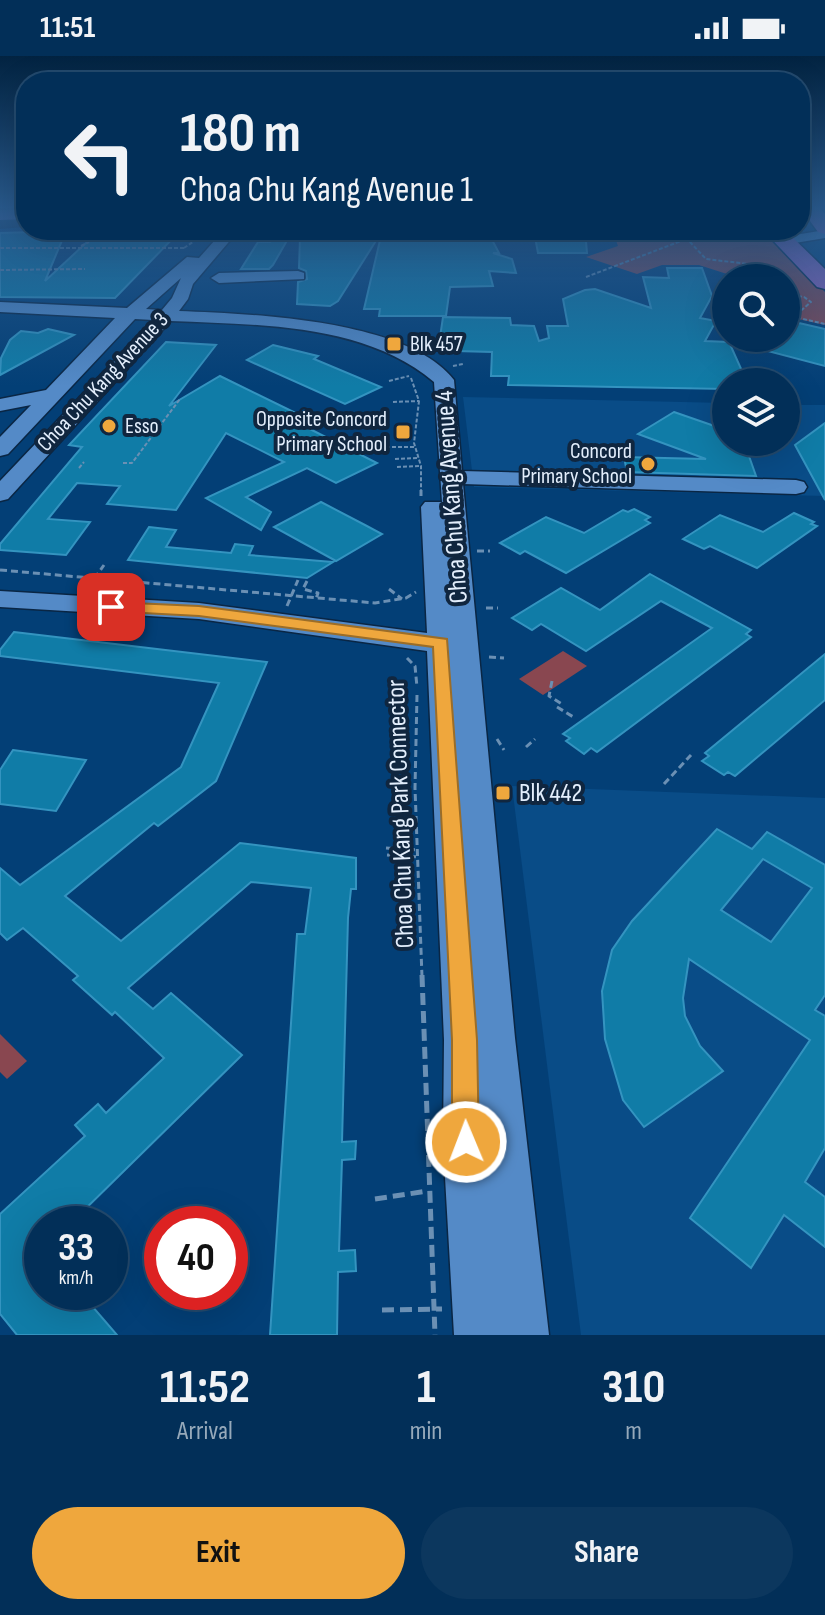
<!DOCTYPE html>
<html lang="en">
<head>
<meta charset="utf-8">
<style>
	body { margin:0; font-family:"Sofia Sans Condensed",sans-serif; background:#0c375e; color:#f1f3f6; height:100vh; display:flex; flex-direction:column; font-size:30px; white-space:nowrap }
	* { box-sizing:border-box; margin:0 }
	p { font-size:26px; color:#96a9ba }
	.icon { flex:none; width:44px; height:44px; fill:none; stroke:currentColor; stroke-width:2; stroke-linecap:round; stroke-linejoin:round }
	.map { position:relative; height:1279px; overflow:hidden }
	.side { display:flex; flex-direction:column; background:#022f58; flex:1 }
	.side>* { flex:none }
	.banner { position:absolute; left:16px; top:16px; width:794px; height:168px; border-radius:32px; box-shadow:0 8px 32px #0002,0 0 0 2px #234a6e; background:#022f58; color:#f1f3f6; overflow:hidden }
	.tools { position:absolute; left:712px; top:208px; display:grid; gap:16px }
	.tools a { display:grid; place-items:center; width:88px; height:88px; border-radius:50%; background:#022f58; box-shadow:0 8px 32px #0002,0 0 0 2px #234a6e; font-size:40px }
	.speed { position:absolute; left:24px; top:1150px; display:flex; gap:16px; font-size:40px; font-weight:700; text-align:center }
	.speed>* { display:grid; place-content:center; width:104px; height:104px; border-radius:50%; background:#022f58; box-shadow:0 8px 32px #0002,0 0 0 2px #234a6e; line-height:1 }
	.speed small { font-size:20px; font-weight:400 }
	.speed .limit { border:12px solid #d22; background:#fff; color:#111 }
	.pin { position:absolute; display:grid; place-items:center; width:68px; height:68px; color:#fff; margin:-34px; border-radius:16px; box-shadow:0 4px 12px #0006 }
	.me { position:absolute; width:88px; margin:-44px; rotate:359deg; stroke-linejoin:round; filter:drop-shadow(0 0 6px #0008) }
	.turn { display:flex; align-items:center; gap:28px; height:168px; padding:0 32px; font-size:36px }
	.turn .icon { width:104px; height:104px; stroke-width:2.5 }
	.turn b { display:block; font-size:56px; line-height:68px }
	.eta { display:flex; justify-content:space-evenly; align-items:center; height:136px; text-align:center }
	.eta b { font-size:48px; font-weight:700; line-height:56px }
	.action { display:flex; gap:16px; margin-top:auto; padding:16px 32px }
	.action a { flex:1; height:92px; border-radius:48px; background:#efa73d; color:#111; font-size:32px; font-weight:700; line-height:92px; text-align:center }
	.action a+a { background:#0c375e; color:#f1f3f6 }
	.status { display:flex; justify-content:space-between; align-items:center; height:56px; padding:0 40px; background:#022f58; direction:ltr }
	.status svg { height:22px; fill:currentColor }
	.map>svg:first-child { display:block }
	.built { fill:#094c87 }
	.green { fill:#894750 }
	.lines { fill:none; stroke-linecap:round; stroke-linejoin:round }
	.river { fill:#072442; fill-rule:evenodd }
	.building { fill:#107ca7; stroke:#3494c0; stroke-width:2; fill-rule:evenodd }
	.minor-casing { stroke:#0a2644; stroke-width:3 }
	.major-casing { stroke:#0a2644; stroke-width:3 }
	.highway-casing { stroke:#0a2644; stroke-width:3 }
	.path-far2 { stroke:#6b90b4; stroke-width:2; stroke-dasharray:4 2; stroke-linecap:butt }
	.path-far1 { stroke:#6b90b4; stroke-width:3; stroke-dasharray:7 4; stroke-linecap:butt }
	.path { stroke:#6b90b4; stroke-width:5; stroke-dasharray:12 6; stroke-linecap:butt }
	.minor { fill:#548ac7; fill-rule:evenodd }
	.major { fill:#8174c2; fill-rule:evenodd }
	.highway { fill:#9f65bf; fill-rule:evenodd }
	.route { fill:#efa73d; stroke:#9b6d28; stroke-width:2 }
	.poi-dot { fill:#efa73d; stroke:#10263f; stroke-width:3 }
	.labels { text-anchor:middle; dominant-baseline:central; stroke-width:8; stroke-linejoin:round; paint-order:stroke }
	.far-poi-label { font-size:22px; fill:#e3eefc; stroke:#10263f; text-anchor:start }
	.far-street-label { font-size:22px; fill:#e3eefc; stroke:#10263f }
	.street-label { font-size:26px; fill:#e3eefc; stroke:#10263f }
	.poi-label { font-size:26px; fill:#e3eefc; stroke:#10263f; text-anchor:start }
</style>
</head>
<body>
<div class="status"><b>11:51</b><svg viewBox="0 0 49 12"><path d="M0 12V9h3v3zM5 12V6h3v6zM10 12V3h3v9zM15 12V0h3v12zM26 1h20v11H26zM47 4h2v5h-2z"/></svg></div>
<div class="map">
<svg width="825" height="1279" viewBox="0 0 825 1279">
	<rect width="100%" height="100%" fill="#033f76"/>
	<g class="built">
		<polygon points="463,341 726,347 726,386 786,386 786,349 825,349 825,440 474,431"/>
		<polygon points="512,730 825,742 825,1279 581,1279"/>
	</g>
	<g class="green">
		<polygon points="599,174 760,174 776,185 825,236 825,269 794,262 786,268 786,222 729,222 727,218 699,209 662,209 637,218 586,201 618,190 614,179"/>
		<polygon points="563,595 587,610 543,639 519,623"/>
		<polygon points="0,978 27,1005 7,1023 0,1016"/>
	</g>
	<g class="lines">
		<polygon class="river" points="26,161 26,171 0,173 0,163"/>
	</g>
	<g class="building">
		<polygon points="100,174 180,175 115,242 0,241 0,177 66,175 45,225"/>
		<polygon points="280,174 293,174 273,209 269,213 241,213 258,186 270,186"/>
		<polygon points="560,174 585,174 587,197 538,197 535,181 558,181"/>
		<polygon points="431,178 433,182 490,180 499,197 493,197 512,203 516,217 489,215 493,230 450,231 446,260 379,260 380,253 364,253 381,180"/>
		<polygon points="379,180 338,245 330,250 297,248 298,226 307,223 306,215 299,212 300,182"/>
		<polygon points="667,212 702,212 712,240 700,262 716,265 705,285 729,286 747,326 726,326 726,333 508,329 509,320 491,320 492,296 457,295 459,288 439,288 443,261 510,262 511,269 534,270 539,285 549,282 547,270 568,270 563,243 585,234 595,233 651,252 643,221 669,222"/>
		<polygon points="799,267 825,273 825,310 737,287 737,282 786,282 786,277"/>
		<polygon points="48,273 74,279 0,319 1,302 10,284 21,275 38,277"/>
		<polygon points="166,286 216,289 169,350 220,320 310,364 300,368 377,407 336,427 307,412 246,441 271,456 261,474 206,442 284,406 226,377 176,454 107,448 120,430 77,427 48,463 90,466 66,499 0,494 0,488 82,391 69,389"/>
		<polygon points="273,289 318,300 314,303 381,331 345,348 247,304"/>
		<polygon points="674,356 726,374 726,386 744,386 756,420 627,416 624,401 706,403 638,378"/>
		<polygon points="825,367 825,444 795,389"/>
		<polygon points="321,446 365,469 382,478 336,505 274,471"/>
		<polygon points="634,453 650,461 645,464 650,467 566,517 525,495 520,498 500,487 546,461 584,477 623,454 628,456"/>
		<polygon points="794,457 814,466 811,468 817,470 757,512 710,490 704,493 683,483 720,459 763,476"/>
		<polygon points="149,471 176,474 166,491 231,497 235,488 253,490 249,499 333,506 307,522 128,504"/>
		<polygon points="650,518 751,574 746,578 751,581 597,696 591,692 584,698 566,685 570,682 563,678 712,572 661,545 586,595 541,568 532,574 512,562 561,532 600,554"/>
		<polygon points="14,576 267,606 216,725 158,770 154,767 65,840 121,885 240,787 356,802 356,833 351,833 348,862 342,1086 356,1085 355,1103 342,1104 339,1195 355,1194 356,1215 338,1216 337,1279 270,1279 297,878 305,878 311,832 251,826 128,932 153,953 171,937 242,999 70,1168 42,1168 42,1236 80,1236 117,1279 17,1279 0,1258 0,1158 85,1080 75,1069 98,1048 106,1057 164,1002 115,956 112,959 73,924 78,920 23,872 7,884 0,877 0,812 20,829 181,711 219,627 0,600 0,594"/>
		<polygon points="825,598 825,644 735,720 728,716 724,719 702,705 709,700 705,697"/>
		<polygon points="13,694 86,704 56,755 0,748 0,714"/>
		<path d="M717 773 752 793 767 776 825 809V939L815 954 825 960V1092L805 1126 825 1141V1191L784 1159 751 1212 690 1162 810 984 689 903 683 942 685 960 700 990 723 1015 644 1071 623 1044 605 983 602 935 612 894 632 865ZM763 803 812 832 771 886 721 854Z"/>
	</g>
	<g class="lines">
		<g class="minor-casing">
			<g id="minor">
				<path d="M224 174H239L193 228 188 243 179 255C251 258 407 263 454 324L462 415 796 424 804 426 807 431 804 436 796 438 463 428 515 982 549 1279H454L443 1086 444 984 427 595 199 563 0 551V535L199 547 427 577 421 451 425 446H442L434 326C364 267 258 269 171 265L8 443 0 445V425L153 264 135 263 8 398 0 400V381L31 349 0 355V343L46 334 115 262 0 256V246L127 252 187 201 199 202ZM181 222 172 242 162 254 146 253Z"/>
				<polygon points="825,174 825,182 783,189 776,185 783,181"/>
				<polygon points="298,215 304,217 304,223 219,227 211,222 219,217"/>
			</g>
		</g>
		<g class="major-casing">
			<g id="major">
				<polygon points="26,153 26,163 0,164 0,154"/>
				<polygon points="204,174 222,174 224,179 215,184 209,183"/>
			</g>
		</g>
		<g class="highway-casing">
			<g id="highway">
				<polygon points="800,151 819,151 825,158 825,178 818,176"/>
				<polygon points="763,174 785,174 825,213 825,233 817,231"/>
			</g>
		</g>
		<g class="path-far2">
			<polyline points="260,174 267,178"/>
			<polyline points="613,174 689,185 706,203 774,211 782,217 775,222"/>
			<polyline points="81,190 89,186"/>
			<polyline points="0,192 184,192"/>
			<polyline points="184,192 197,183"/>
			<polyline points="0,214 85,213"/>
			<polyline points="586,221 697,179"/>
			<polyline points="786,238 804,241 811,246 797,258 799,262 825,268"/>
			<polyline points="453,310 463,308"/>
			<polyline points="411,322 419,345 414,387 421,410 421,436"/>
			<polyline points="389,325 409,320"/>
			<polyline points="393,346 419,345"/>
			<polyline points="363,360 381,363"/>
			<polyline points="386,391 414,391"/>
			<polyline points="395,403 417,402"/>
			<polyline points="123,407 132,407 180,343"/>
			<polyline points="397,411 421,410"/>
			<polyline points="79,412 84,406"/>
		</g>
		<g class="path-far1">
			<polyline points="421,434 421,440"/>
			<polyline points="477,495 490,495"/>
			<polyline points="0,514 375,547 406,542 416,536"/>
			<polyline points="307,525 303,533 318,537 316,543"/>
			<polyline points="88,532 104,509"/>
			<polyline points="389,533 402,543"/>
			<polyline points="287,550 298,524"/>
			<polyline points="486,552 498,552"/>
			<polyline points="489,601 504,602"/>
			<polyline points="407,602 415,610 417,631"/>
			<polyline points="552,625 549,640 562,648"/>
			<polyline points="417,639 415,732 422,921"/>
			<polyline points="557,651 575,662"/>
			<polyline points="497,683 504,694"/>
			<polyline points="526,691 535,683"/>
			<polyline points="664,728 691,699"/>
			<polyline points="386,792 417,794"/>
			<polyline points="387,799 418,801"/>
		</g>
		<g class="path">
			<polyline points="422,919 435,1279"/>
			<polyline points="375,1143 428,1135"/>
			<polyline points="382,1254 442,1253"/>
		</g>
		<use href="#minor" class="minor"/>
		<use href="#major" class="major"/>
		<use href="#highway" class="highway"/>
	</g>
	<linearGradient id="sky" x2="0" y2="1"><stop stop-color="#022341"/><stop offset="0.46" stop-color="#28588a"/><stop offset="1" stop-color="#28588a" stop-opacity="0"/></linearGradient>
	<rect width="825" height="330" fill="url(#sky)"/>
	<polygon class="route" points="111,546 199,550 447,583 477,984 479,1086 475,1096 466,1100 456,1096 452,1086 452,984 433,591 199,560 106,555 103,551 106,548"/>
	<g class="poi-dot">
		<rect x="386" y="280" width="16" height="16" rx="4"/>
		<circle cx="109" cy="370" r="8"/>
		<rect x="395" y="368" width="16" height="16" rx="4"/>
		<circle cx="648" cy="408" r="8"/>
		<rect x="495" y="729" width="16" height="16" rx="4"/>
	</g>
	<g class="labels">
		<g class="far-poi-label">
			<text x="410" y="288">Blk 457</text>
			<text x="387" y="363" text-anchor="end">Opposite Concord<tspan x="387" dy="25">Primary School</tspan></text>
			<text x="125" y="370">Esso</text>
			<text x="632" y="395" text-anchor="end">Concord<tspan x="632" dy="25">Primary School</tspan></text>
		</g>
		<g class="far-street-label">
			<text transform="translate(103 326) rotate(-47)">Choa Chu Kang Avenue 3</text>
		</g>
		<g class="street-label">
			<text transform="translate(452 441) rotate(-94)">Choa Chu Kang Avenue 4</text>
			<text transform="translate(401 758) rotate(-92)">Choa Chu Kang Park Connector</text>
		</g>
		<g class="poi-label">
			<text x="519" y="737">Blk 442</text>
		</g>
	</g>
</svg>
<div class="tools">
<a><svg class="icon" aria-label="search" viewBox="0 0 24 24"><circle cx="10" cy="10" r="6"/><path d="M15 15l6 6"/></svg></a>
<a><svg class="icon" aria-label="layers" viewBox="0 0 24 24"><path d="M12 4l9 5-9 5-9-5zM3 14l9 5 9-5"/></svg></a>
</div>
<div class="speed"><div>33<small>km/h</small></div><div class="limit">40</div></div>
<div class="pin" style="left:111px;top:551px;background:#d93025"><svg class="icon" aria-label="arrive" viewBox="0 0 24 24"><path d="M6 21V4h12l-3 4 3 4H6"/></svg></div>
<svg class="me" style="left:466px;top:1086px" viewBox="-20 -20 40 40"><circle r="17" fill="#efa73d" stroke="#fff" stroke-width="3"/><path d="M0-11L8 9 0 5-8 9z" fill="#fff"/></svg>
<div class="banner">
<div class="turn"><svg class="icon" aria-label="left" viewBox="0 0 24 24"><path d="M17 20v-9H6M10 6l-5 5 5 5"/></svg><div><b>180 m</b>Choa Chu Kang Avenue 1</div></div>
</div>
</div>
<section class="side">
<div class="eta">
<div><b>11:52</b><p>Arrival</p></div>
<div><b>1</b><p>min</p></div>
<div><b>310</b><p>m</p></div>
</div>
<div class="action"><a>Exit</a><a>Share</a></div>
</section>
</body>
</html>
